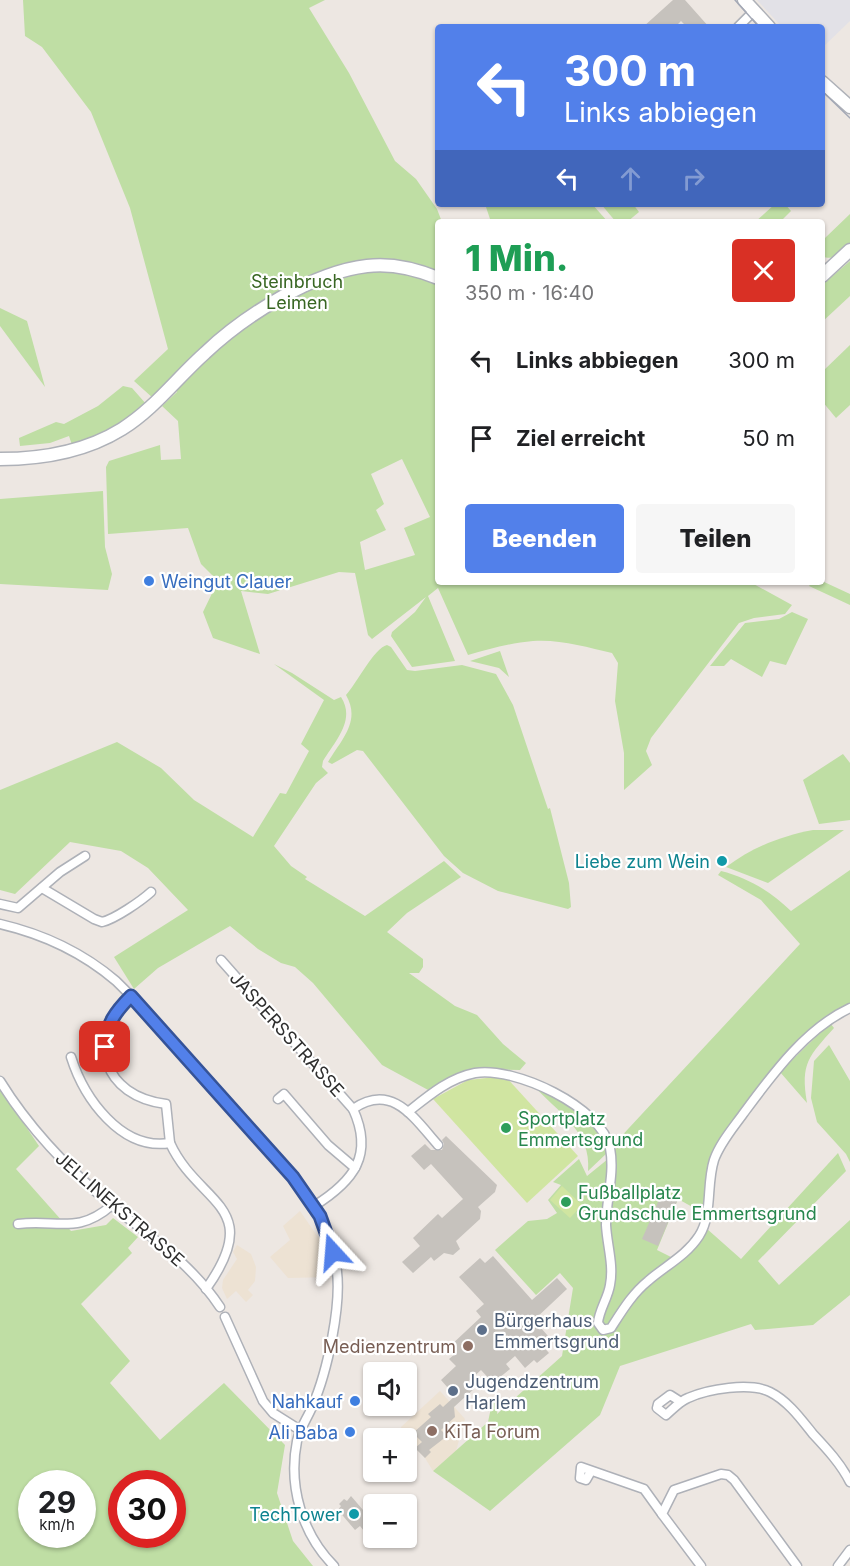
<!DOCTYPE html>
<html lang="de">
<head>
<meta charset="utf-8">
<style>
	body { margin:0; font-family:Inter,sans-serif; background:#f6f6f6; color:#202124; height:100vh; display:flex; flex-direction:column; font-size:22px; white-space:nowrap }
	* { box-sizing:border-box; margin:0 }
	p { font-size:20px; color:#757577 }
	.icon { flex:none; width:33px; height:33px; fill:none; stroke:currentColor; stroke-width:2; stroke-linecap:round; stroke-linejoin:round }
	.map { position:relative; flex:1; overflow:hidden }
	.drawer { position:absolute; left:435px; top:219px; width:390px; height:366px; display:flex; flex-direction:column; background:#fff; border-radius:6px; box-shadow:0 2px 4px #0004 }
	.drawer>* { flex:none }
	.hud { position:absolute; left:435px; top:24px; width:390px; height:183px; border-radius:6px; box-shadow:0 2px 4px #0004; background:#5280ea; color:#fff; overflow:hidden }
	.controls { position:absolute; left:363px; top:1362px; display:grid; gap:12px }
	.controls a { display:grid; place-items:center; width:54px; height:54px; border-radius:6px; background:#fff; box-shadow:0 2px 4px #0004; font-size:30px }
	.speed { position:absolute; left:18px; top:1470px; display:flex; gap:12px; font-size:30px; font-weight:700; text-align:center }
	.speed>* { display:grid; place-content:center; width:78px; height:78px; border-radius:50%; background:#fff; box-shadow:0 2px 4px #0004; line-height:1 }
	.speed small { font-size:15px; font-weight:400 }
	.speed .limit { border:9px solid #d22; background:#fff; color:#111 }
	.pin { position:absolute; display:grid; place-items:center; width:51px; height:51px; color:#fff; margin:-26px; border-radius:12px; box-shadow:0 3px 9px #0006 }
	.me { position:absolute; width:66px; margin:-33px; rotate:341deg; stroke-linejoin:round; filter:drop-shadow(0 0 4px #0008) }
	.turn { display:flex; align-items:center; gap:21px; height:126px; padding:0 30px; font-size:27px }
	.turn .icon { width:78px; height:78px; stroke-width:2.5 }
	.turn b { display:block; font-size:42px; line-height:51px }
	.lanes { display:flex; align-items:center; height:57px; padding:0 30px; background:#0003; justify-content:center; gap:30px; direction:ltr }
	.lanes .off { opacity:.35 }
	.round { display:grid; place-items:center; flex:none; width:63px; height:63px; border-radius:6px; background:#f6f6f6 }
	.headline { display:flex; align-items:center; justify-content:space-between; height:102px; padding:0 30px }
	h1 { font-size:36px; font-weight:800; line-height:45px; color:#1e9e55 }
	.action { display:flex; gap:12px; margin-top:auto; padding:12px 30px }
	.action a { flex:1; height:69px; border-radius:6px; background:#5280ea; color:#fff; font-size:24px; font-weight:800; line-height:69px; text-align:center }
	.action a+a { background:#f6f6f6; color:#202124 }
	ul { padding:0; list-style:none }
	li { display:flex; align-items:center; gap:18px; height:78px; padding:0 30px }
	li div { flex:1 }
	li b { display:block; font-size:22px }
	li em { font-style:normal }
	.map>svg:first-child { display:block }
	.industrial { fill:#e2e1e7 }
	.education { fill:#ede2d3 }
	.green { fill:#bfdea4; fill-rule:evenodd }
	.pitch { fill:#d0e5a1 }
	.building { fill:#c6c2bd }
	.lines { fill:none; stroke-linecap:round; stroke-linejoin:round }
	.street-casing { stroke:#aeb1b8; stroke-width:11 }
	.secondary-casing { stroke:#aeb1b8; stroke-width:15 }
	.street { stroke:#fff; stroke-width:8 }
	.secondary { stroke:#fff; stroke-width:12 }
	.tram { stroke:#a4a9b6; stroke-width:1.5 }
	.route-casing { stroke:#355398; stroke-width:15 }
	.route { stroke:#5280ea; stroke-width:10 }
	.shop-dot { fill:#3f7fe0; stroke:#fff; stroke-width:2 }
	.culture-dot { fill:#0f9aa8; stroke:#fff; stroke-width:2 }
	.leisure-dot { fill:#2e9e5b; stroke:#fff; stroke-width:2 }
	.service-dot { fill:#5c6f8a; stroke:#fff; stroke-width:2 }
	.education-dot { fill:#8d6e63; stroke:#fff; stroke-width:2 }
	.labels { text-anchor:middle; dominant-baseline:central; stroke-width:4.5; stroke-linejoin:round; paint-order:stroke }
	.park-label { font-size:18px; fill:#386622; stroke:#fff }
	.shop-label { font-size:18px; fill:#366cbe; stroke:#fff; text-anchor:end }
	.culture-label { font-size:18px; fill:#0d838f; stroke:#fff; text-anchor:end }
	.street-label { font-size:18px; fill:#2e2e2e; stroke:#fff }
	.leisure-label { font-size:18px; fill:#27864d; stroke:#fff; text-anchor:start }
	.service-label { font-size:18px; fill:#4e5e75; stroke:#fff; text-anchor:start }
	.education-label { font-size:18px; fill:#785e54; stroke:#fff; text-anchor:end }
</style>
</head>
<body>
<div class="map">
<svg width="850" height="1566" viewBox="0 0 850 1566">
	<rect width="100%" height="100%" fill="#ede7e2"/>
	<polygon class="industrial" points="757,0 850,0 850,21 822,48 822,27 782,27"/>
	<g class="education">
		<polygon points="300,1211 320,1240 326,1256 324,1257 325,1263 331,1277 288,1278 270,1257 290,1240 283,1226"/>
		<polygon points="237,1245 251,1254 256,1267 255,1281 248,1290 253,1295 246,1302 236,1291 227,1299 222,1288 223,1280 237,1259 233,1252"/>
		<polygon points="440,1391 465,1419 456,1451 433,1471 425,1458 403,1435 401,1427"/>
	</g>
	<g class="green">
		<path d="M23 0H325L309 8 349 73 395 161 416 179 437 209 442 222H438V582H750L792 605 785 614 754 618 739 623 651 738 646 751 652 765 624 790V753L615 701 618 663 612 653C587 647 559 639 533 641 510 643 489 649 468 655L438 588 428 596 455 661 412 667 391 636 392 632 415 612 426 597 372 639 368 635 355 573 339 572 268 594 241 591 260 654 213 638 203 612 218 581 201 564 188 528 108 534 106 467 109 461 160 445 161 460 181 459 178 421 162 406 177 392 174 377 154 399 134 381 168 349 130 208 91 112 42 47 25 36ZM402 459 430 517 404 528 415 555 365 570 360 542 386 530 376 510 384 504 371 474Z"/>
		<polygon points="485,204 592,204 608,222 491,222"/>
		<polygon points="601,204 633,204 639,212 627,222 616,222"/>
		<polygon points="775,204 785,204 791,211 780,222 755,222"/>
		<path d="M850 214V243C841 252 835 262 822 256V238H825Z"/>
		<polygon points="850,261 850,296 822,322 822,285"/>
		<polygon points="0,308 27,321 45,387 0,326"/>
		<polygon points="850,345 850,405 836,418 822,401 822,372"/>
		<path d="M123 386 132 388 147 405C124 423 100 435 72 445L69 436 50 443 20 446 19 438 56 422 64 424 98 406Z"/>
		<polygon points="103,491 105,547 112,574 108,590 0,584 0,499"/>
		<polygon points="822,581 850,594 850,605 809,586 812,582"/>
		<polygon points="792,612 808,619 786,665 770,661 762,677 731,659 724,666 710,666 745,623 779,619"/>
		<path d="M387 645 391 647 407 670 415 671 462 665 496 674 513 705 548 809 550 808 569 883 571 907 568 909 498 891 463 873 444 856 363 751 357 750 332 764 328 762C342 739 361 721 346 695 357 683 374 648 387 645Z"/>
		<polygon points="500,651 509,677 499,668 470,661"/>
		<path d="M274 664 292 673 334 700 341 697C356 720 335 741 323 761L322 767 328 773 316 783 274 846 291 866 307 877 305 879 365 916 444 861 461 877 407 913 387 932 423 959V967L419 973H409L455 1006 477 1015 503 1044 526 1063 520 1070 470 1069 430 1091 382 1065 313 983 295 967 281 963 258 949 230 926 158 968 134 989 114 957 188 910 148 868 121 851 70 842 15 894 0 890V790L117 742 161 768 194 800 253 837 280 793 286 794 309 751 301 744 324 700Z"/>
		<polygon points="843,754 850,763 850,820 819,824 803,780"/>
		<path d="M813 830H844L768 883 726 867C753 847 781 836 813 830Z"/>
		<path d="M850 870V1005C800 1023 771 1078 741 1119 731 1131 716 1145 711 1159 705 1177 705 1196 705 1214L678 1199 657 1250 673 1258 706 1228 741 1259 838 1153 846 1171 758 1261 779 1285 850 1220V1295L813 1325 755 1330 751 1324 620 1366 600 1415 490 1511 433 1471 488 1422 493 1398 499 1400 497 1414 562 1356 573 1288 560 1273 536 1295 495 1250 528 1221 547 1219 557 1213 548 1200 561 1185 553 1182 579 1159 587 1176 608 1159 615 1143 800 944 761 900 718 875 721 871C749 878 771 892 791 911Z"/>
		<path d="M830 1023 834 1028C809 1056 800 1063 807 1103L780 1072Z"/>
		<polygon points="829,1045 850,1081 850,1162 846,1154 817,1122 811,1098 814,1061"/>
		<path d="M533 1085C560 1100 602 1119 607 1153L588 1171C592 1131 557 1112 533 1085Z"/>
		<path d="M0 1088 39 1146 16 1169 71 1231 106 1225 113 1218 138 1237 128 1248 132 1253 81 1304 130 1361 110 1383 160 1440 224 1383 285 1445 277 1493 293 1541 313 1566H0ZM32 1484H82V1534H32ZM122 1484H172V1534H122Z"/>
	</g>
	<g class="pitch">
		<polygon points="505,1076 578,1156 527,1203 433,1099 468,1080"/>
		<polygon points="562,1186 582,1205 570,1218 550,1200"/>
	</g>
	<g class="building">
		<polygon points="673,0 685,0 709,27 687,27 681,21 675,27 643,27"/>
		<polygon points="446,1136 497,1185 495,1192 478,1207 481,1211 480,1219 456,1241 460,1249 453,1255 444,1253 434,1261 431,1257 413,1273 402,1262 420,1246 413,1238 438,1214 442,1218 463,1199 431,1164 424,1170 411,1156 425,1144 431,1150 442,1150 444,1144 442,1140"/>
		<polygon points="662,1193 678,1199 658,1246 642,1239"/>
		<polygon points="493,1256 532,1300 557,1278 567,1289 534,1320 548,1336 540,1343 549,1353 537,1363 534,1360 525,1368 515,1356 506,1364 510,1369 493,1383 481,1370 469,1381 475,1388 454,1407 455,1417 441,1430 447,1436 429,1450 431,1452 425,1458 415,1448 422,1442 413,1433 431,1417 428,1414 440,1404 443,1407 455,1396 441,1380 456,1366 449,1359 455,1354 449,1347 481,1317 476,1311 484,1304 459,1277 480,1258 485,1263"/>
		<polygon points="351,1496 369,1517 365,1520 368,1528 364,1531 360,1526 355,1530 338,1510 341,1506 339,1504 344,1499 347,1501"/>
	</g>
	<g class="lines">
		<g class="street-casing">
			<g id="street">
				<polyline points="738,27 754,11"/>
				<path d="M42 888 94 919 102 922C115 919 141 901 151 892"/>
				<polyline points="0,904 18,908 60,872 85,856"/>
				<path d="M0 924C43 934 82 952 116 981 152 1016 184 1054 217 1092 264 1144 322 1194 336 1265 343 1302 327 1373 312 1407 307 1419 300 1428 297 1441 288 1486 302 1534 334 1566"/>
				<path d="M221 960 353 1109C392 1082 414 1118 438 1145"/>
				<path d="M131 996C85 1040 103 1096 166 1104L170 1143"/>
				<path d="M71 1057C84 1098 121 1151 170 1143 198 1205 266 1205 206 1289"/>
				<path d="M0 1081C29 1128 67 1168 110 1204 149 1236 191 1263 220 1307"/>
				<polyline points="278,1099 284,1094 328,1145 355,1168"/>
				<path d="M408 1112C428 1096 449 1078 475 1073 514 1066 602 1107 610 1148 615 1174 606 1199 606 1225 607 1245 614 1265 610 1285 608 1298 599 1310 598 1323L603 1330 611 1328C622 1311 632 1294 648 1281 665 1266 686 1256 699 1236 713 1214 706 1185 714 1160 720 1143 733 1128 743 1114 772 1075 805 1029 850 1008"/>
				<path d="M314 1206C354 1181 374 1155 353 1109"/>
				<path d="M18 1224C57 1219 78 1235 112 1205"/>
				<polyline points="225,1317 263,1401 273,1413 300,1430"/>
				<path d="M681 1402 670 1395 658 1404 657 1408 666 1415C673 1409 680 1401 688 1398 708 1389 750 1382 770 1392 788 1401 801 1419 813 1434 827 1449 841 1464 850 1482"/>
				<polyline points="589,1471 590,1473 586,1480 580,1478 581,1467 644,1489 662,1514"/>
				<polyline points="701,1566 662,1514 674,1490 721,1474 728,1475 734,1480 797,1566"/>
				<polyline points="838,1566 850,1550"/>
			</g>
		</g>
		<g class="secondary-casing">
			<g id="secondary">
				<polyline points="744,0 769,27"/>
				<polyline points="822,82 850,107"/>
				<polyline points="822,276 850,250"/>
				<path d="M0 459C43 459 85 452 122 429 154 409 177 378 205 353 244 316 313 272 367 266 391 263 416 269 438 278"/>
			</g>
		</g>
		<use href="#street" class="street"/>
		<use href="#secondary" class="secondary"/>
		<g class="tram">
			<polyline points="735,0 759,27"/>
			<polyline points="822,91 850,118"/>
		</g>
	</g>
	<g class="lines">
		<g class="route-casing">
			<path id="route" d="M105 1047C106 1024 116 1011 131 996L293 1177 320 1216 333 1252"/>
		</g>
		<use href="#route" class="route"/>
	</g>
	<g class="shop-dot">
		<circle cx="149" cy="581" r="6"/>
		<circle cx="355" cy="1401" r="6"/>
		<circle cx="350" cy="1432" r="6"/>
	</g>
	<g class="culture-dot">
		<circle cx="722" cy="861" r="6"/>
		<circle cx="354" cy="1514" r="6"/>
	</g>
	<g class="leisure-dot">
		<circle cx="506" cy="1128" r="6"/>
		<circle cx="566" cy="1202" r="6"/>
	</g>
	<g class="service-dot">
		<circle cx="482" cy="1330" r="6"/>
		<circle cx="453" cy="1391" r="6"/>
	</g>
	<g class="education-dot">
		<circle cx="468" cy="1346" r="6"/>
		<circle cx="432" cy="1431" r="6"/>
	</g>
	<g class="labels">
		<g class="park-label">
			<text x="297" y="281">Steinbruch<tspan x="297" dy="21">Leimen</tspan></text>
		</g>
		<g class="shop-label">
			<text x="161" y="581" text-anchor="start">Weingut Clauer</text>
			<text x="343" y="1401">Nahkauf</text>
			<text x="338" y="1432">Ali Baba</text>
		</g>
		<g class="culture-label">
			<text x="710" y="861">Liebe zum Wein</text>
			<text x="342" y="1514">TechTower</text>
		</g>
		<g class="street-label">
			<text transform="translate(287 1034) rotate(48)">JASPERSSTRASSE</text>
			<text transform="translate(120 1209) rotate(41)">JELLINEKSTRASSE</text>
		</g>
		<g class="leisure-label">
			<text x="518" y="1118">Sportplatz<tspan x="518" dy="21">Emmertsgrund</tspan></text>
			<text x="578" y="1192">Fußballplatz<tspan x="578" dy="21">Grundschule Emmertsgrund</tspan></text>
		</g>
		<g class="service-label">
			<text x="494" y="1320">Bürgerhaus<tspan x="494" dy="21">Emmertsgrund</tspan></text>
			<text x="465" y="1381">Jugendzentrum<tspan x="465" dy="21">Harlem</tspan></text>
		</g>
		<g class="education-label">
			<text x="456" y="1346">Medienzentrum</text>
			<text x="444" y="1431" text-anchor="start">KiTa Forum</text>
		</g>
	</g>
</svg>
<div class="controls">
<a><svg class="icon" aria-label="sound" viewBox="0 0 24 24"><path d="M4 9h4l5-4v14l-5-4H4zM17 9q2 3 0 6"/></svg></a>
<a>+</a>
<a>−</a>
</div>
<div class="speed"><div>29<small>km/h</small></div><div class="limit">30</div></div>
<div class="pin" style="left:105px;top:1047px;background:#d93025"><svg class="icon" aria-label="arrive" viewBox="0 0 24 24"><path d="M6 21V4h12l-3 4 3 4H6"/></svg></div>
<svg class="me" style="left:333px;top:1252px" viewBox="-20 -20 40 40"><path d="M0-17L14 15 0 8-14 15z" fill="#5280ea" stroke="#fff" stroke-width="4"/></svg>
<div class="hud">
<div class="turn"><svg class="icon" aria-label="left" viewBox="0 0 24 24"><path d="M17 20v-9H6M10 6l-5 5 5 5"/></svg><div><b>300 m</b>Links abbiegen</div></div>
<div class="lanes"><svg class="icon" aria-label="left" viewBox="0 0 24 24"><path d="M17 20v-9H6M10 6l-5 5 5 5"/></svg><svg class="icon off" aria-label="ahead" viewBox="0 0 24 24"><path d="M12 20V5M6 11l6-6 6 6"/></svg><svg class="icon off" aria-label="right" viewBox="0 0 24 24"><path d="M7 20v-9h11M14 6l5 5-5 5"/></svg></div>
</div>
<section class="drawer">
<div class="headline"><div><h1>1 Min.</h1><p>350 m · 16:40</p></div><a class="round" style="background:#d93025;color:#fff"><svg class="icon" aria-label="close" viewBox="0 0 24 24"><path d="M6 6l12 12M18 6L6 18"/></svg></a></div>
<ul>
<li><svg class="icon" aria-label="left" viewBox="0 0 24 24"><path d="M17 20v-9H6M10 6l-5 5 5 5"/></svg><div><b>Links abbiegen</b></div><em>300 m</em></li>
<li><svg class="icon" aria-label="arrive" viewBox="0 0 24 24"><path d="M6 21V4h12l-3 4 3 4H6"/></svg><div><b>Ziel erreicht</b></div><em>50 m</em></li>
</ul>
<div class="action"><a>Beenden</a><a>Teilen</a></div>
</section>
</div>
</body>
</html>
